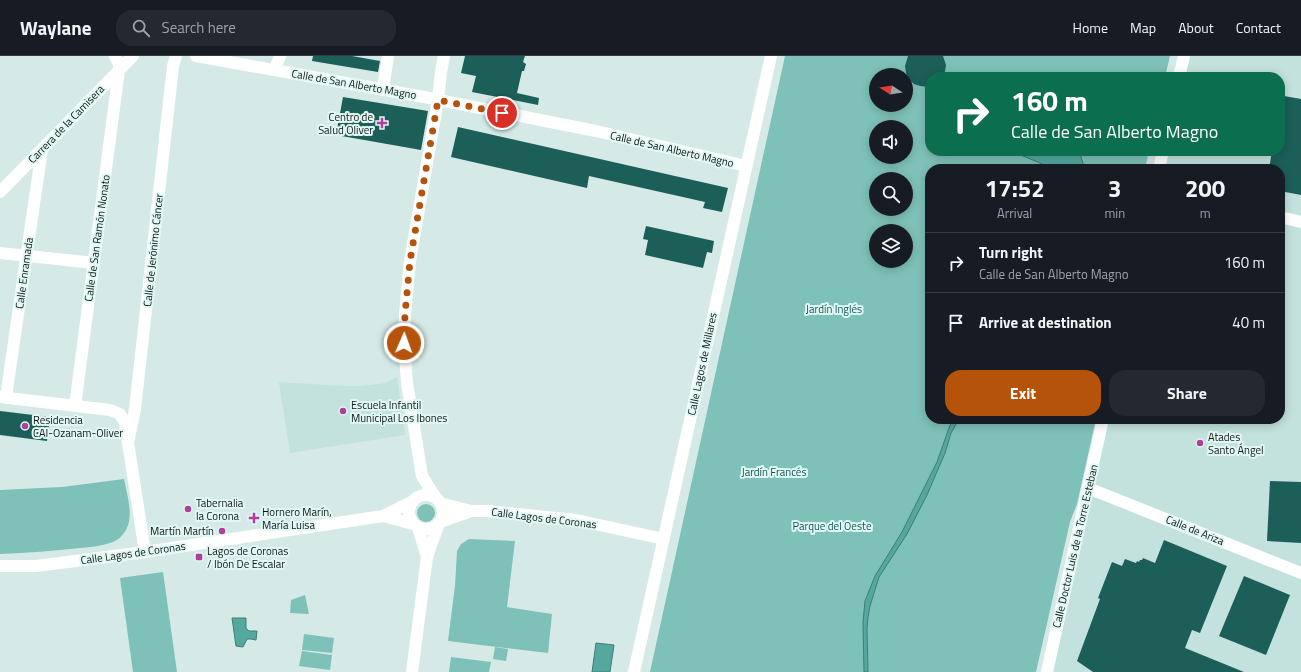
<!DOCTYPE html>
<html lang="en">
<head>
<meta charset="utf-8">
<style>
	body { margin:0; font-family:"Titillium Web",sans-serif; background:#242831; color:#f1f3f6; height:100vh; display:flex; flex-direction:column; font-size:15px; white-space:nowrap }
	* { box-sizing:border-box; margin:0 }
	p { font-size:13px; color:#9ea1a6 }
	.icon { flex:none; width:22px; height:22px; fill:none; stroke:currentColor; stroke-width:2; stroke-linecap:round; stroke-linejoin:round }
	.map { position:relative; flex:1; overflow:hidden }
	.drawer { position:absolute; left:925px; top:108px; width:360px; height:260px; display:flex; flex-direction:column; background:#171b24; border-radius:16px; box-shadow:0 2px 10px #0003 }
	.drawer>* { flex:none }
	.hud { position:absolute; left:925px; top:16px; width:360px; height:84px; border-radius:16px; box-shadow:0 2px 10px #0003; background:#0b6e4f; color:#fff; overflow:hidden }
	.needle { width:26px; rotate:282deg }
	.buttons { position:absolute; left:869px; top:12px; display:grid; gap:8px }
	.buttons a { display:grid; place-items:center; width:44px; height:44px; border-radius:50%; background:#171b24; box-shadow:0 2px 10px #0003; font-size:20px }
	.pin { position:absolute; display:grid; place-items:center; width:34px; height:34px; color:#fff; margin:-17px; border:2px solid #fff; border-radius:50%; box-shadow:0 1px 4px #0007 }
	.me { position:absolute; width:44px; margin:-22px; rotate:2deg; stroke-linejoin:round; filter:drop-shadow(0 0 3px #0008) }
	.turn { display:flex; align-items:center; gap:14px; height:84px; padding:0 20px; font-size:18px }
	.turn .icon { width:52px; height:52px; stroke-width:2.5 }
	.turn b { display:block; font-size:28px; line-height:34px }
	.eta { display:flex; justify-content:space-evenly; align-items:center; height:68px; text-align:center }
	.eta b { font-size:24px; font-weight:700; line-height:28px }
	.button { display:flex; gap:8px; margin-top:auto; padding:8px 20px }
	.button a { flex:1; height:46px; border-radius:16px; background:#b45309; color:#fff; font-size:16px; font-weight:700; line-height:46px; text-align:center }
	.button a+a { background:#242831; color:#f1f3f6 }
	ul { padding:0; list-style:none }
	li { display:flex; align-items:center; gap:12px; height:60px; padding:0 20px; border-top:1px solid #363941 }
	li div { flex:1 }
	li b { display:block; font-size:15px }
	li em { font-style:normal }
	header { display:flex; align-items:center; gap:24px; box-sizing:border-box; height:56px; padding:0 20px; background:#171b24; border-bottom:1px solid #363941 }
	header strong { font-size:19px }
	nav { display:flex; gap:22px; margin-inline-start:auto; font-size:14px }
	.search { width:280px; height:36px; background:#242831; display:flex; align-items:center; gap:10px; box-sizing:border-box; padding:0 14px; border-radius:16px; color:#9ea1a6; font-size:15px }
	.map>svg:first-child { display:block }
	.built { fill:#c3e2dd }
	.green { fill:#7ec1b8; fill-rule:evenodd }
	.water { fill:#54a89e; stroke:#3f7c75 }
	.building { fill:#1c5f58 }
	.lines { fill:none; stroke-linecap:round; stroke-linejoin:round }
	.minor { stroke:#fff; stroke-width:12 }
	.route { stroke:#b45309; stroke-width:7; stroke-dasharray:0 12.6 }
	.poi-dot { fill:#af3f9c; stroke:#e2f8f4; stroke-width:1.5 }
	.labels { text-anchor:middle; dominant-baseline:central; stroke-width:4; stroke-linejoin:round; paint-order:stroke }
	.street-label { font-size:11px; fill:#0f1615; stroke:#e2f8f4 }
	.poi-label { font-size:11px; fill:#0f1615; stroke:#e2f8f4; text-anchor:start }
	.park-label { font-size:11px; fill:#0d5750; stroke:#e2f8f4 }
</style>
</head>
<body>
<header>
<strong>Waylane</strong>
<div class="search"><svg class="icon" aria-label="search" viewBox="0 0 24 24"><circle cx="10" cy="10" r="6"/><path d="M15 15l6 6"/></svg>Search here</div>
<nav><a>Home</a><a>Map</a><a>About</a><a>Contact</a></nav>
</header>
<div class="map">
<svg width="1301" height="616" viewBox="0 0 1301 616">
	<rect width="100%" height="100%" fill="#d5eae7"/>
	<g class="built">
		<polygon points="1182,0 1301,0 1301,616 1046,616 1102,363 1280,363 1280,113 1157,113 1161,95 1280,95 1280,21 1178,21"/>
		<polygon points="397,321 405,379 290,397 279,326 345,330 362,330 385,327"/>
	</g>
	<g class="green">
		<path d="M785 0H1170L1165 21H930V95H1149L1145 113H930V363H1096L1077 448 1070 466 1036 616H650ZM876 19H906V49H876ZM876 71H906V101H876ZM876 123H906V153H876ZM876 175H906V205H876Z"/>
		<path d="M124 423C127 438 134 460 126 474 123 479 118 484 113 486 102 490 91 491 80 492 53 495 27 497 0 498V434L62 431Z"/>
		<circle cx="426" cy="457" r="9"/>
		<polygon points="469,483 515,485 507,551 552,558 548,597 448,585 455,530 457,495 461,488"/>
		<polygon points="163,516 177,616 133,616 120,522"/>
		<polygon points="305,539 309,558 290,557 291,544"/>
		<polygon points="304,578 334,582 332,597 302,594"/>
		<polygon points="495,591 508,593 506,605 493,603"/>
		<polygon points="302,595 332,599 330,614 299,610"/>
		<polygon points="451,601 491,606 489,616 449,616"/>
	</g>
	<g class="water">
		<polygon points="1011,95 1079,95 1085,113 1049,113 1040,107"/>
		<polygon points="954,363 959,363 951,377 945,397 927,439 907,478 879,521 870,550 868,561 867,573 868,616 864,616 863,567 865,545 875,520 902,476 937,406 950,369"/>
		<polygon points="232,562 246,562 246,572 249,575 257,575 256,584 251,583 247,583 243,591 236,590"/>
		<polygon points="596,587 614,589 610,616 592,616"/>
	</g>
	<g class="building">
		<polygon points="313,0 352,0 380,5 378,16 312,5"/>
		<polygon points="465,0 525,0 523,6 526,8 524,15 522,15 517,37 539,42 538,49 472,36 476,20 461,17"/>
		<polygon points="908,0 943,0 946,9 945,15 943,21 930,21 930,31 920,30 914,28 909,23 906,17 905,10"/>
		<polygon points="1284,40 1301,43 1301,139 1280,135 1280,113 1269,113 1272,95 1280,95 1280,58"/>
		<polygon points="343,41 428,55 421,94 336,79"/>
		<polygon points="458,71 728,132 722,156 703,152 705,146 589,120 587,132 451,101"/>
		<polygon points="646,170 714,185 712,197 707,196 703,212 645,199 648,184 643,183"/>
		<polygon points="0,355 50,361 47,385 0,379"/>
		<polygon points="1270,425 1301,426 1301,487 1267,485"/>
		<polygon points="1164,484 1227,510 1200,577 1192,574 1185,592 1244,616 1093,616 1077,605 1100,543 1098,542 1112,506 1122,510 1125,503 1136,507 1137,505 1139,506 1140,504 1142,504 1143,502 1155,507"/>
		<polygon points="1244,520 1290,539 1266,599 1219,580"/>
	</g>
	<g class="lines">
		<g class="minor">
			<polyline points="196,0 424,41 596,75 746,110"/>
			<polyline points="275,13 280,0"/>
			<polyline points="1179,21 1184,0"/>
			<polyline points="383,33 388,0"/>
			<polyline points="1159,113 1163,95"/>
			<polyline points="0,136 133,0"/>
			<polyline points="1280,161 1301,166"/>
			<polyline points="0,197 94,207"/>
			<polyline points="0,341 110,354 120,358 125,367 145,496"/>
			<polyline points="6,341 42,93"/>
			<polyline points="75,350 119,14 119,8 115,0"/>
			<polyline points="128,387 135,353 173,10 176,0"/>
			<polyline points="1088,432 1301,517"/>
			<circle cx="426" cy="456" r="17"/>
			<polyline points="436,442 422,420 407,327 404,287 405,258 410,205 438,44 441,16 444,0"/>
			<polyline points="440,447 471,455 487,455 576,464 664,483"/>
			<polyline points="383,460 413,468"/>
			<polyline points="440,466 471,455"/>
			<polyline points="418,472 427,501"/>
			<polyline points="0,510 36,510 145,496 383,460 413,445"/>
			<polyline points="412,616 427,501 439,467"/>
			<polyline points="634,616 771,0"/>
			<polyline points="1047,616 1103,363"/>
		</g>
	</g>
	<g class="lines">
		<polyline class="route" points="404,287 405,258 410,205 438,44 502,57"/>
	</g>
	<g class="poi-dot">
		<path d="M380 61h4v4h4v4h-4v4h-4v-4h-4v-4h4z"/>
		<circle cx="343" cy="355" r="4"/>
		<circle cx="25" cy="370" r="4"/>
		<circle cx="1200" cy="387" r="4"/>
		<circle cx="188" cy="453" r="4"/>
		<path d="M252 456h4v4h4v4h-4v4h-4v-4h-4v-4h4z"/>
		<circle cx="222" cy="475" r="4"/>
		<rect x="195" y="497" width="8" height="8" rx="2"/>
	</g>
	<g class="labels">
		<g class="street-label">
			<text transform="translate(354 28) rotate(10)">Calle de San Alberto Magno</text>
			<text transform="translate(66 68) rotate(-46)">Carrera de la Camisera</text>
			<text transform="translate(672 93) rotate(13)">Calle de San Alberto Magno</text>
			<text transform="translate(97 182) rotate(-82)">Calle de San Ramón Nonato</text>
			<text transform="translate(153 194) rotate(-84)">Calle de Jerónimo Cáncer</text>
			<text transform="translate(24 217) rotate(-82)">Calle Enramada</text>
			<text transform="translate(702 308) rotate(-78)">Calle Lagos de Millares</text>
			<text transform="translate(544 462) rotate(7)">Calle Lagos de Coronas</text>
			<text transform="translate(1195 474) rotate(22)">Calle de Ariza</text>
			<text transform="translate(1075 490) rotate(-77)">Calle Doctor Luis de la Torre Esteban</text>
			<text transform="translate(133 497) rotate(-8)">Calle Lagos de Coronas</text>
		</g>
		<g class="poi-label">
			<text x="373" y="61" text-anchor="end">Centro de<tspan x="373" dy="13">Salud Oliver</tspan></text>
			<text x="351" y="349">Escuela Infantil<tspan x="351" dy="13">Municipal Los Ibones</tspan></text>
			<text x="33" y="364">Residencia<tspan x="33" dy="13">CAI-Ozanam-Oliver</tspan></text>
			<text x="1208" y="381">Atades<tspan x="1208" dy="13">Santo Ángel</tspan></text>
			<text x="196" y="447">Tabernalia<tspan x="196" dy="13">la Corona</tspan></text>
			<text x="262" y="456">Hornero Marín,<tspan x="262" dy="13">María Luisa</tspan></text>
			<text x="214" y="475" text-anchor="end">Martín Martín</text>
			<text x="207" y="495">Lagos de Coronas<tspan x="207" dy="13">/ Ibón De Escalar</tspan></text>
		</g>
		<g class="park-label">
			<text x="834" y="253">Jardín Inglés</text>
			<text x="774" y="416">Jardín Francés</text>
			<text x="832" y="470">Parque del Oeste</text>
		</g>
	</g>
</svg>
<div class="buttons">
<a><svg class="needle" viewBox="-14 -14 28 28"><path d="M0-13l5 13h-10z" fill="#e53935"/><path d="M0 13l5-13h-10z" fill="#9ea1a6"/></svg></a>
<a><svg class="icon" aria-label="sound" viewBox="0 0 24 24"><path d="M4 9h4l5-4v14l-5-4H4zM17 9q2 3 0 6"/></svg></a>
<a><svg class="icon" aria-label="search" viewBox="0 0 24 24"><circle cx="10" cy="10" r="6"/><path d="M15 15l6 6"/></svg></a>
<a><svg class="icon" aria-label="layers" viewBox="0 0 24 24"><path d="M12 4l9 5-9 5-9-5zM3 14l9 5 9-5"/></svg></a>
</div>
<div class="pin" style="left:502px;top:57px;background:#d93025"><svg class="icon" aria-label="arrive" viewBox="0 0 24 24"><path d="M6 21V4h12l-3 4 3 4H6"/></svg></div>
<svg class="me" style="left:404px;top:287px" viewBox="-20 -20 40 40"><circle r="17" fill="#b45309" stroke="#fff" stroke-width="3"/><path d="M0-11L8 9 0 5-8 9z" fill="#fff"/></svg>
<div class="hud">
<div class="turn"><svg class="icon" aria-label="right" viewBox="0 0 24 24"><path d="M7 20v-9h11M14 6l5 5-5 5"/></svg><div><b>160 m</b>Calle de San Alberto Magno</div></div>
</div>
<section class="drawer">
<div class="eta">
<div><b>17:52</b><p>Arrival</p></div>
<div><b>3</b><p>min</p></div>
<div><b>200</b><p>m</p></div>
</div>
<ul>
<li><svg class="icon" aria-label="right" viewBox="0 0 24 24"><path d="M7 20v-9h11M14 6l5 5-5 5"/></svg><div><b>Turn right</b><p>Calle de San Alberto Magno</p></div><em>160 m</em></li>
<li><svg class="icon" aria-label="arrive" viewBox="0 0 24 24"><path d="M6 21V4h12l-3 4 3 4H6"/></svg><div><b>Arrive at destination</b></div><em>40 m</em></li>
</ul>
<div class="button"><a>Exit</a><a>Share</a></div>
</section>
</div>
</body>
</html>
